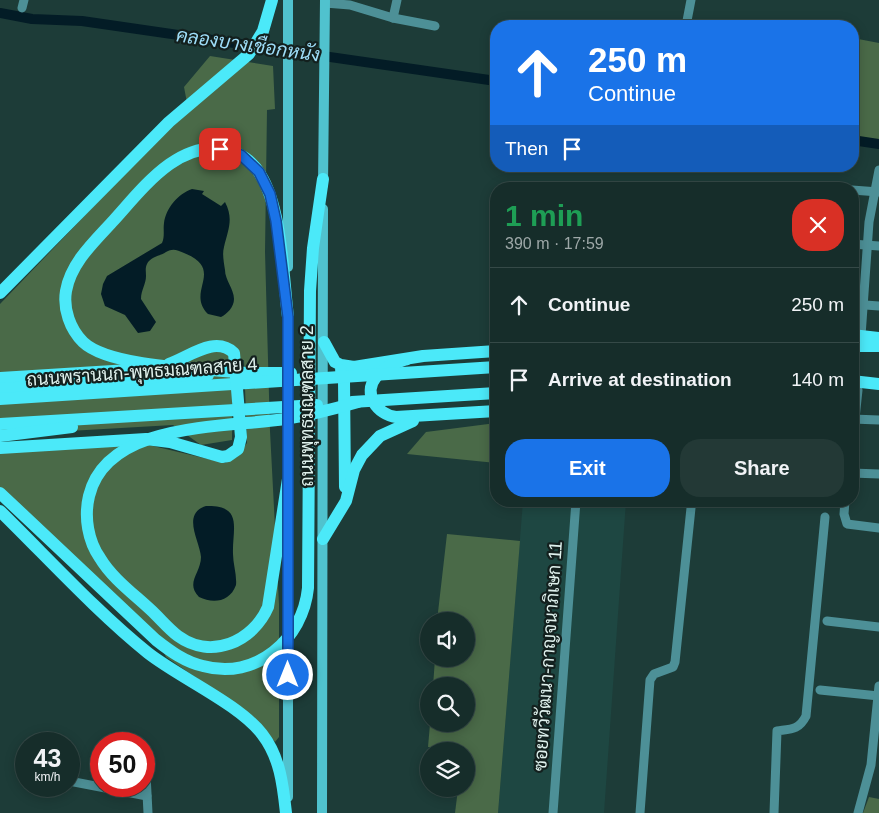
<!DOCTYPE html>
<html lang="en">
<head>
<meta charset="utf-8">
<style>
	body { margin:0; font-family:Helvetica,Sarabun,sans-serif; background:#233936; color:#f1f3f6; height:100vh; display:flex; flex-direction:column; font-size:19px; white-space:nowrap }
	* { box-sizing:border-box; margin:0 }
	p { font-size:16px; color:#9ea8a8 }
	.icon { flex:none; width:28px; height:28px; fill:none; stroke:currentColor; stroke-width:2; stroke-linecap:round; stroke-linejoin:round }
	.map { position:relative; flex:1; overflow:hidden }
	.sheet { position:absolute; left:490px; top:182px; width:369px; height:325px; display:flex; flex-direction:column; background:#162d2a; border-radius:20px; box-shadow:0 2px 12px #0003,0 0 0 1px #354947 }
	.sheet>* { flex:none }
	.guide { position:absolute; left:490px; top:20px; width:369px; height:152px; border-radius:20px; box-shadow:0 2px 12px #0003,0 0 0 1px #354947; background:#1a73e8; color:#fff; overflow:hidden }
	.fabs { position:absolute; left:420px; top:612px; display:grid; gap:10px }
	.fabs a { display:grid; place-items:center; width:55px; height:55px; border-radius:50%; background:#162d2a; box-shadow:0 2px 12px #0003,0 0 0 1px #354947; font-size:25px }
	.speed { position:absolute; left:15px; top:732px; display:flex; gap:10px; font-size:25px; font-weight:700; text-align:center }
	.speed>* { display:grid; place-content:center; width:65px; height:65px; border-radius:50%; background:#162d2a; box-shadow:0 2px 12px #0003,0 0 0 1px #354947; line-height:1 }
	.speed small { font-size:12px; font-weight:400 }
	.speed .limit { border:8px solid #d22; background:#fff; color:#111 }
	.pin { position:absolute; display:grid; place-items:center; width:42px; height:42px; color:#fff; margin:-21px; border-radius:10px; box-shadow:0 2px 8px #0006 }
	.me { position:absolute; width:55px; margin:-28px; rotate:0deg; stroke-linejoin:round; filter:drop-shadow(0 0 4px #0008) }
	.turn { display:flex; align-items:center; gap:18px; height:105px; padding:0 15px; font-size:22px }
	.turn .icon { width:65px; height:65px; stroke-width:2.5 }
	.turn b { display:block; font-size:35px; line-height:42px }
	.then { display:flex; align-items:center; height:48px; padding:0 15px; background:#0003; gap:10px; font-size:19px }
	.round { display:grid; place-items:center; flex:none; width:52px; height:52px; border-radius:20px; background:#233936 }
	.overview { display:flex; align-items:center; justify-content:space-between; height:85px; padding:0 15px }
	h1 { font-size:30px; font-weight:600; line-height:38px; color:#1e9e55 }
	.button { display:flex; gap:10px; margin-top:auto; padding:10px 15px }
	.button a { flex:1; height:58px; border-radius:20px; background:#1a73e8; color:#fff; font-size:20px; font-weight:600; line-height:58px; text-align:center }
	.button a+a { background:#233936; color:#f1f3f6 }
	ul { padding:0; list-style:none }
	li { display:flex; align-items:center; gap:15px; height:75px; padding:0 15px; border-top:1px solid #354947 }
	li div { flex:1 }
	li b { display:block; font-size:19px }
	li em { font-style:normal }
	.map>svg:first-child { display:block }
	.built { fill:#1e4742 }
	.green { fill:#4a6a48 }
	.water { fill:#031c26 }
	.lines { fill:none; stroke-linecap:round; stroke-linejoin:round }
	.canal { stroke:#031c26; stroke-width:10 }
	.street { stroke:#4d9097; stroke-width:9 }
	.secondary { stroke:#50c2ce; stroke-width:10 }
	.primary { stroke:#4be9f9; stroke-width:12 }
	.route-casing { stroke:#114b97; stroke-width:12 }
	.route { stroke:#1a73e8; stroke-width:9 }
	.labels { text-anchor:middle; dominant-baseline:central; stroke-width:4.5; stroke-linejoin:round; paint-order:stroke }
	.street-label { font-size:18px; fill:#dff1ed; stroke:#13201e }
	.water-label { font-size:19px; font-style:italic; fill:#9eddf8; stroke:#13201e }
</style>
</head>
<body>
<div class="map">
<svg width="879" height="813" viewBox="0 0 879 813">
	<rect width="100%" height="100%" fill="#1d3c38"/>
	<polygon class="built" points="523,501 626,501 604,813 498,813"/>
	<g class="green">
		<polygon points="853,38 879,43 879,146 853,143"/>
		<polygon points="210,56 273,66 275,109 267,110 265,252 270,431 279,604 279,737 275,742 255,718 166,657 154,632 0,488 0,452 136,442 225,463 237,457 247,443 244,360 0,374 0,304 188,108 184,87"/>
		<polygon points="233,363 232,440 201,445 173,425 0,435 0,392"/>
		<polygon points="496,423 496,463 407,454 426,432"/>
		<polygon points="716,501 758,501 757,507 715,501"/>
		<polygon points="447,534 520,541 498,813 455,813 458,789 466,789 466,751 428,747 430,724 466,724 466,686 433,686 435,659 466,659 466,621 437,621"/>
		<polygon points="869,797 879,799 879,813 863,813"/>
	</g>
	<g class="water">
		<path d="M192 189 204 191 202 194 221 206 225 202C234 219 228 230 224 247 222 254 224 263 225 270 225 280 234 289 234 299 234 307 227 314 221 317L208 314C185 291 226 270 184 253 177 250 173 248 166 252 160 256 150 257 147 264 145 268 146 272 146 276 146 284 141 290 141 299L156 322 150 331 138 333 125 315 105 306 101 294 103 284 107 276 162 243C165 236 163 230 164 223 166 208 178 194 192 189Z"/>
		<path d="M206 506C244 505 232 529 233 554 233 564 237 575 236 585 230 602 213 604 199 597 185 583 201 573 201 557 200 541 181 514 206 506Z"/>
	</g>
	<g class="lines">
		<g class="canal">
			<polyline points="0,13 32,19 82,21 496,81"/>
			<polyline points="852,140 879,144"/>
		</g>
		<g class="street">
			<polyline points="325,3 350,5 393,18 435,26"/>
			<polyline points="22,8 24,0"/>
			<polyline points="393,18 397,0"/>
			<polyline points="686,26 691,0"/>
			<polyline points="808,188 817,189"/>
			<polyline points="852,190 879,192"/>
			<polyline points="852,244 879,246"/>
			<polyline points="852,304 879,306"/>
			<polyline points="861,336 869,222 879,170"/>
			<polyline points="852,419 879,420"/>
			<polyline points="852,447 858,390"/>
			<polyline points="852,473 879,474"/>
			<polyline points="845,501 844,514 847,524 879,528"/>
			<polyline points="827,621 879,627"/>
			<polyline points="820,690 879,696"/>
			<polyline points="146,774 148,813"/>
			<polyline points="69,781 147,796"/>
			<polyline points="553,813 576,501"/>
			<polyline points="640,813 650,680 654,674 673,667 675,662 691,508"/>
			<path d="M774 813 777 731C791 729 799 730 806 716L825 517"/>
			<polyline points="858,813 871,765 879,686"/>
		</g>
		<g class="secondary">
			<polyline points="323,185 325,0"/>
			<polyline points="288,267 288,0"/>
			<polyline points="288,312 288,485"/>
			<polyline points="288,504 288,797"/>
			<polyline points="322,813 323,209"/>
		</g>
		<g class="primary">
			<polyline points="0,293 169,122 249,54 263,31 272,0"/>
			<polyline points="852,335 879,338"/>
			<polyline points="324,342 335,362 341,365 354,367 423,356 496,351"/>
			<polyline points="852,346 879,346"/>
			<path d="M407 359C396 363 383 367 376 377 362 394 378 415 396 417L496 411"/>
			<polyline points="341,370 344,381 345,487"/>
			<polyline points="241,373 291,373"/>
			<path d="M248 373C208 369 110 368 83 342 70 329 63 309 66 291 71 262 96 240 114 220 143 188 179 139 227 150 241 153 253 162 260 174 282 208 283 276 288 317"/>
			<polyline points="0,378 145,369"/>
			<polyline points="852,381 879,384"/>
			<polyline points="0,389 208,375"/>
			<polyline points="0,399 496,367"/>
			<polyline points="352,402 496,393"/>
			<polyline points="0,424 317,405"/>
			<polyline points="0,436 72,427"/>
			<path d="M0 448 146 439 170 442 222 457 228 456 238 449 241 437 234 353C215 335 189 357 169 364"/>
			<path d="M288 479 268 607C253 642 211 660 178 636 170 630 163 622 156 615 138 597 113 580 100 558 88 541 84 517 89 496 107 421 226 428 285 419 310 415 334 409 358 402"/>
			<path d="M0 493 156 640C170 651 185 662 203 666 256 681 303 639 308 588L310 291 313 248 323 179"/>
			<path d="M0 511C47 557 97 612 148 653 180 678 239 704 262 734 280 757 283 785 286 813"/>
			<polyline points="323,539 346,501 354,470 362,455 380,436 413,421"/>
		</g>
	</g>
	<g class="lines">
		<g class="route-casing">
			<polyline id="route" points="220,149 241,155 259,172 270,194 276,221 288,317 288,675"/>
		</g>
		<use href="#route" class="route"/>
	</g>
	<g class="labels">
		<g class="street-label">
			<text transform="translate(142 372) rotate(-4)">ถนนพรานนก-พุทธมณฑลสาย 4</text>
			<text transform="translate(307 406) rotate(-90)">ถนนพุทธมณฑลสาย 2</text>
			<text transform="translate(548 656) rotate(-86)">ซอยทวีวัฒนา-กาญจนาภิเษก 11</text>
		</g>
		<g class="water-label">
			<text transform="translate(248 45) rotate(8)">คลองบางเชือกหนัง</text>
		</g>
	</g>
</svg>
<div class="fabs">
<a><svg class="icon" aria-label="sound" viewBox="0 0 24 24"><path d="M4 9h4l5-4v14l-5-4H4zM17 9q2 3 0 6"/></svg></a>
<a><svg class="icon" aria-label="search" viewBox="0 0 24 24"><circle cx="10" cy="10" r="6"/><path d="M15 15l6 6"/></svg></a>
<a><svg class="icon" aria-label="layers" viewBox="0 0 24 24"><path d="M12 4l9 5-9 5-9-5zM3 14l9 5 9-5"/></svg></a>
</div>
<div class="speed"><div>43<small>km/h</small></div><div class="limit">50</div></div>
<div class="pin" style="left:220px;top:149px;background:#d93025"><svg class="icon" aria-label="arrive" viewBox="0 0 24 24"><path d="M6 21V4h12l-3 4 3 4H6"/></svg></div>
<svg class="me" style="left:288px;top:675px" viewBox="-20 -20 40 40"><circle r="17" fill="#1a73e8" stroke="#fff" stroke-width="3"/><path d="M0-11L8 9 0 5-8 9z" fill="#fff"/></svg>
<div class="guide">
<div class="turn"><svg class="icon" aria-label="ahead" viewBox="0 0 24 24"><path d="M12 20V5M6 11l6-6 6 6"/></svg><div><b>250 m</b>Continue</div></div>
<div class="then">Then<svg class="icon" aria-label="arrive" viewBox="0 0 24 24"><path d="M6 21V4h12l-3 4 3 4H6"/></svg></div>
</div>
<section class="sheet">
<div class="overview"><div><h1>1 min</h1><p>390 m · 17:59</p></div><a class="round" style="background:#d93025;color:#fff"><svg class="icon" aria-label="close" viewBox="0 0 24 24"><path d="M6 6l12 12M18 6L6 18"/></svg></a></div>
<ul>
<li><svg class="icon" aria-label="ahead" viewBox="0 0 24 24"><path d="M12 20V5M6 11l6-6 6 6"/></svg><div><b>Continue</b></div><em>250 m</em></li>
<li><svg class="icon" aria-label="arrive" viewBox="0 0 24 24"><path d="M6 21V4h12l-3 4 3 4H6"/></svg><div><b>Arrive at destination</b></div><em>140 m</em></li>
</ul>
<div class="button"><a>Exit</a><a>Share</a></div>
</section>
</div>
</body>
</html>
